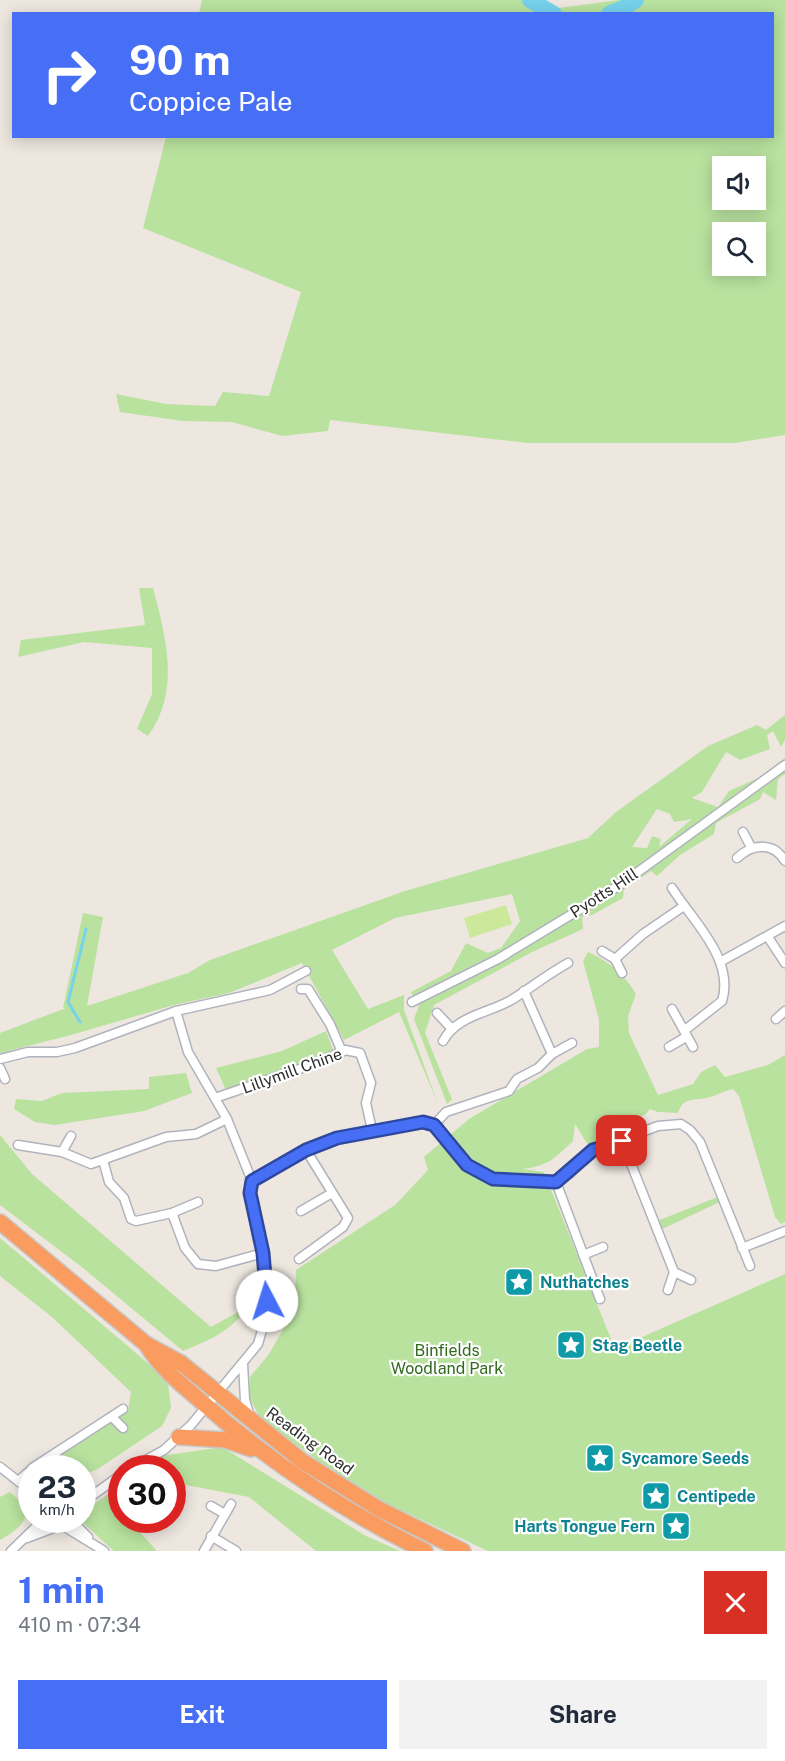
<!DOCTYPE html>
<html lang="en">
<head>
<meta charset="utf-8">
<style>
	body { margin:0; font-family:"Public Sans",sans-serif; background:#f2f2f3; color:#1f2937; height:100vh; display:flex; flex-direction:column; font-size:22px; white-space:nowrap }
	* { box-sizing:border-box; margin:0 }
	p { font-size:20px; color:#747a83 }
	.icon { flex:none; width:33px; height:33px; fill:none; stroke:currentColor; stroke-width:2; stroke-linecap:round; stroke-linejoin:round }
	.map { position:relative; height:1551px; overflow:hidden }
	.drawer { display:flex; flex-direction:column; background:#fff; flex:1 }
	.drawer>* { flex:none }
	.hud { position:absolute; left:12px; top:12px; width:762px; height:126px; border-radius:0px; box-shadow:0 3px 15px #0003; background:#466ff5; color:#fff; overflow:hidden }
	.tools { position:absolute; left:712px; top:156px; display:grid; gap:12px }
	.tools a { display:grid; place-items:center; width:54px; height:54px; border-radius:0px; background:#fff; box-shadow:0 3px 15px #0003; font-size:30px }
	.speed { position:absolute; left:18px; top:1455px; display:flex; gap:12px; font-size:30px; font-weight:700; text-align:center }
	.speed>* { display:grid; place-content:center; width:78px; height:78px; border-radius:50%; background:#fff; box-shadow:0 3px 15px #0003; line-height:1 }
	.speed small { font-size:15px; font-weight:400 }
	.speed .limit { border:9px solid #d22; background:#fff; color:#111 }
	.pin { position:absolute; display:grid; place-items:center; width:51px; height:51px; color:#fff; margin:-26px; border-radius:12px; box-shadow:0 3px 9px #0006 }
	.me { position:absolute; width:66px; margin:-33px; rotate:355deg; stroke-linejoin:round; filter:drop-shadow(0 0 4px #0008) }
	.turn { display:flex; align-items:center; gap:21px; height:126px; padding:0 18px; font-size:27px }
	.turn .icon { width:78px; height:78px; stroke-width:2.5 }
	.turn b { display:block; font-size:42px; line-height:51px }
	.round { display:grid; place-items:center; flex:none; width:63px; height:63px; border-radius:0px; background:#f2f2f3 }
	.overview { display:flex; align-items:center; justify-content:space-between; height:102px; padding:0 18px }
	h1 { font-size:36px; font-weight:700; line-height:45px; color:#466ff5 }
	.button { display:flex; gap:12px; margin-top:auto; padding:12px 18px }
	.button a { flex:1; height:69px; border-radius:0px; background:#466ff5; color:#fff; font-size:24px; font-weight:700; line-height:69px; text-align:center }
	.button a+a { background:#f2f2f3; color:#1f2937 }
	.map>svg:first-child { display:block }
	.green { fill:#b9e29f; fill-rule:evenodd }
	.pitch { fill:#cce99b }
	.lines { fill:none; stroke-linecap:round; stroke-linejoin:round }
	.stream { stroke:#77d2ec; stroke-width:3 }
	.river { stroke:#77d2ec; stroke-width:16 }
	.street-casing { stroke:#b0b3bd; stroke-width:11 }
	.highway-casing { stroke:#c8c8c8; stroke-width:18 }
	.street { stroke:#fff; stroke-width:8 }
	.highway { stroke:#fa9b5f; stroke-width:15 }
	.route-casing { stroke:#2e489f; stroke-width:15 }
	.route { stroke:#466ff5; stroke-width:10 }
	.labels { text-anchor:middle; dominant-baseline:central; stroke-width:4.5; stroke-linejoin:round; paint-order:stroke }
	.street-label { font-size:16px; fill:#2d2d2d; stroke:#fff }
	.culture-label { font-size:16px; font-weight:bold; fill:#0d838f; stroke:#fff; text-anchor:start }
	.park-label { font-size:16px; fill:#316a1d; stroke:#fff }
</style>
</head>
<body>
<div class="map">
<svg width="785" height="1551" viewBox="0 0 785 1551">
	<rect width="100%" height="100%" fill="#eee7e0"/>
	<g class="green">
		<path d="M202 0H543L559 8 619 0H785V435L735 443H528L330 420 328 431 282 436 232 422 183 421 120 412 116 394 166 404 215 406 223 392 269 396 301 292 143 228 166 137 772 136V14L199 13ZM723 166H756V200H723ZM723 232H756V266H723Z"/>
		<path d="M139 588H153C166 638 181 691 148 736L137 729 152 694V648L84 642 18 657 21 640 145 625Z"/>
		<path d="M785 715V740L781 747 773 731 767 735 770 749 740 760 726 752 702 792 692 798 718 807 729 791 758 778 785 758V774L778 779 776 800 763 792 760 799 716 823 714 834 680 855 657 876 651 871 624 889 623 898 592 915 582 917 583 929 532 952 434 1005 425 1033 452 1099 447 1104 414 1019 421 1000 413 996 411 992 451 971 466 943 488 953 501 948 520 921 512 894 395 918 332 950 368 1009 404 995V1010L438 1104 399 1012 344 1040 302 963 229 993 174 1005 71 1035 0 1053V1033L66 1008H63L83 913 103 917 87 1006 188 973 210 960 405 891 588 838 616 812 708 746 757 725 766 730ZM657 809 670 814 674 822 692 819 659 847 661 839 652 836 647 848 632 847Z"/>
		<path d="M588 952C610 962 624 974 636 994L628 1016 629 1033 658 1095 693 1084 701 1072 715 1065 725 1077 768 1065 785 1055V1222L781 1224 775 1217 739 1096 733 1089C724 1091 717 1095 710 1097 695 1102 684 1095 678 1113L658 1112 650 1109 646 1114 588 1145 575 1124 573 1141C554 1159 548 1166 522 1169L544 1172 615 1349 785 1274V1551H488L360 1491 261 1419 250 1399V1377L269 1354 295 1308 296 1270 395 1205 428 1170 424 1157 469 1119 587 1049 599 1047V1020L583 961Z"/>
		<polygon points="326,1031 334,1052 278,1078 226,1090 216,1068 282,1051"/>
		<polygon points="186,1073 192,1093 144,1111 55,1125 35,1122 14,1109 16,1099 42,1101 62,1093 149,1089 149,1077"/>
		<path d="M0 1135 32 1174 211 1327 251 1305C227 1333 216 1337 183 1351L83 1268 0 1205Z"/>
		<polygon points="720,1196 722,1201 660,1230 657,1221"/>
		<polygon points="0,1238 143,1359 168,1383 171,1408 162,1426 98,1469 83,1475 82,1468 46,1468 48,1463 128,1411 131,1392 52,1317 0,1276"/>
		<polygon points="222,1447 366,1536 400,1551 316,1551 249,1497 175,1483 173,1485 172,1468 144,1468 161,1456"/>
		<polygon points="121,1485 122,1520 144,1520 137,1529 157,1551 114,1551 82,1522 84,1511"/>
		<path d="M10 1492 28 1509C25 1525 14 1532 0 1540V1497Z"/>
	</g>
	<polygon class="pitch" points="506,905 512,924 470,938 464,918"/>
	<g class="lines">
		<polyline class="stream" points="80,1022 68,1002 86,929"/>
		<g class="river">
			<polyline points="530,0 554,14"/>
			<polyline points="609,14 626,7 636,0"/>
		</g>
		<g class="street-casing">
			<g id="street">
				<polyline points="743,832 751,847"/>
				<path d="M737 858C752 844 773 841 785 861"/>
				<path d="M672 888C692 920 735 959 722 1001L685 1030"/>
				<polyline points="768,937 785,963"/>
				<polyline points="602,951 615,959 622,973"/>
				<polyline points="615,959 643,934 684,906"/>
				<polyline points="720,962 785,926"/>
				<polyline points="301,989 308,989 330,1024 342,1052"/>
				<polyline points="524,991 552,1054"/>
				<polyline points="412,1002 498,959 620,885 785,765"/>
				<polyline points="672,1009 693,1047"/>
				<polyline points="437,1013 452,1029"/>
				<polyline points="776,1019 785,1011"/>
				<path d="M443 1041C457 1015 490 1013 513 999 532 987 548 974 568 963"/>
				<polyline points="669,1047 686,1037"/>
				<polyline points="0,1059 28,1052 57,1052 75,1048 176,1011 270,990 306,971"/>
				<polyline points="0,1068 5,1079"/>
				<polyline points="215,1098 317,1063 345,1050 360,1053 371,1083 366,1103 372,1130"/>
				<polyline points="434,1125 467,1165 485,1177 544,1183 556,1182 569,1174 593,1150 658,1126 681,1124 690,1130 700,1142 750,1266"/>
				<polyline points="434,1125 446,1112 509,1091 517,1079 538,1068 552,1054 572,1043"/>
				<polyline points="622,1141 674,1272"/>
				<polyline points="18,1145 62,1152 91,1164 166,1137 196,1134 227,1119"/>
				<polyline points="62,1152 71,1136"/>
				<polyline points="103,1160 109,1182 124,1198 131,1219 136,1221 172,1213 198,1202"/>
				<polyline points="252,1181 306,1150 337,1138 423,1122 434,1125"/>
				<polyline points="556,1182 600,1299"/>
				<polyline points="301,1211 332,1193"/>
				<polyline points="172,1213 185,1248 198,1264 216,1266 263,1253"/>
				<polyline points="742,1248 785,1231"/>
				<polyline points="583,1255 603,1247"/>
				<polyline points="299,1259 343,1227 348,1218 306,1150"/>
				<polyline points="668,1290 674,1272 691,1280"/>
				<polyline points="243,1364 245,1400 250,1417"/>
				<polyline points="112,1417 123,1428"/>
				<polyline points="0,1467 32,1492"/>
				<polyline points="32,1468 123,1409"/>
				<polyline points="131,1468 164,1450 191,1425 258,1344 266,1316 263,1253 250,1193 252,1181 227,1119 188,1052 176,1011"/>
				<polyline points="18,1481 32,1469"/>
				<polyline points="82,1503 122,1474"/>
				<polyline points="211,1506 225,1514"/>
				<polyline points="71,1520 88,1537"/>
				<polyline points="65,1527 104,1551"/>
				<polyline points="211,1536 236,1551"/>
				<polyline points="27,1538 56,1527 65,1527 72,1520"/>
				<polyline points="11,1551 43,1520"/>
				<polyline points="204,1551 231,1504"/>
			</g>
		</g>
		<g class="highway-casing">
			<g id="highway">
				<polyline points="0,1222 146,1344 181,1363 302,1461 379,1509 463,1551"/>
				<path d="M146 1344C161 1369 181 1384 203 1403 270 1462 345 1512 425 1551"/>
				<polyline points="179,1437 225,1440 251,1449"/>
			</g>
		</g>
		<use href="#street" class="street"/>
		<use href="#highway" class="highway"/>
	</g>
	<g class="lines">
		<g class="route-casing">
			<polyline id="route" points="267,1301 263,1253 250,1193 252,1181 306,1150 337,1138 423,1122 434,1125 467,1165 493,1179 556,1182 593,1150 622,1141"/>
		</g>
		<use href="#route" class="route"/>
	</g>
	<defs>
		<g id="sight-square" transform="scale(1.5)"><rect x="-9" y="-9" width="18" height="18" rx="4" fill="#0f9aa8" stroke="#fff"/><path d="M0-6L1.8-2.2L6-1.7L2.9 1.2L3.7 5.4L0 3.3L-3.7 5.4L-2.9 1.2L-6-1.7L-1.8-2.2Z" fill="#fff"/></g>
	</defs>
	<g fill-rule="evenodd">
		<use href="#sight-square" x="519" y="1282"/>
		<use href="#sight-square" x="571" y="1345"/>
		<use href="#sight-square" x="600" y="1458"/>
		<use href="#sight-square" x="656" y="1496"/>
		<use href="#sight-square" x="676" y="1526"/>
	</g>
	<g class="labels">
		<g class="street-label">
			<text transform="translate(604 893) rotate(-33)">Pyotts Hill</text>
			<text transform="translate(292 1071) rotate(-20)">Lillymill Chine</text>
			<text transform="translate(310 1441) rotate(36)">Reading Road</text>
		</g>
		<g class="culture-label">
			<text x="540" y="1282">Nuthatches</text>
			<text x="592" y="1345">Stag Beetle</text>
			<text x="621" y="1458">Sycamore Seeds</text>
			<text x="677" y="1496">Centipede</text>
			<text x="655" y="1526" text-anchor="end">Harts Tongue Fern</text>
		</g>
		<g class="park-label">
			<text x="447" y="1350">Binfields<tspan x="447" dy="18">Woodland Park</tspan></text>
		</g>
	</g>
</svg>
<div class="tools">
<a><svg class="icon" aria-label="sound" viewBox="0 0 24 24"><path d="M4 9h4l5-4v14l-5-4H4zM17 9q2 3 0 6"/></svg></a>
<a><svg class="icon" aria-label="search" viewBox="0 0 24 24"><circle cx="10" cy="10" r="6"/><path d="M15 15l6 6"/></svg></a>
</div>
<div class="speed"><div>23<small>km/h</small></div><div class="limit">30</div></div>
<div class="pin" style="left:622px;top:1141px;background:#d93025"><svg class="icon" aria-label="arrive" viewBox="0 0 24 24"><path d="M6 21V4h12l-3 4 3 4H6"/></svg></div>
<svg class="me" style="left:267px;top:1301px" viewBox="-20 -20 40 40"><circle r="19" fill="#fff"/><path d="M0-13L10 11 0 6-10 11z" fill="#466ff5"/></svg>
<div class="hud">
<div class="turn"><svg class="icon" aria-label="right" viewBox="0 0 24 24"><path d="M7 20v-9h11M14 6l5 5-5 5"/></svg><div><b>90 m</b>Coppice Pale</div></div>
</div>
</div>
<section class="drawer">
<div class="overview"><div><h1>1 min</h1><p>410 m · 07:34</p></div><a class="round" style="background:#d93025;color:#fff"><svg class="icon" aria-label="close" viewBox="0 0 24 24"><path d="M6 6l12 12M18 6L6 18"/></svg></a></div>
<div class="button"><a>Exit</a><a>Share</a></div>
</section>
</body>
</html>
